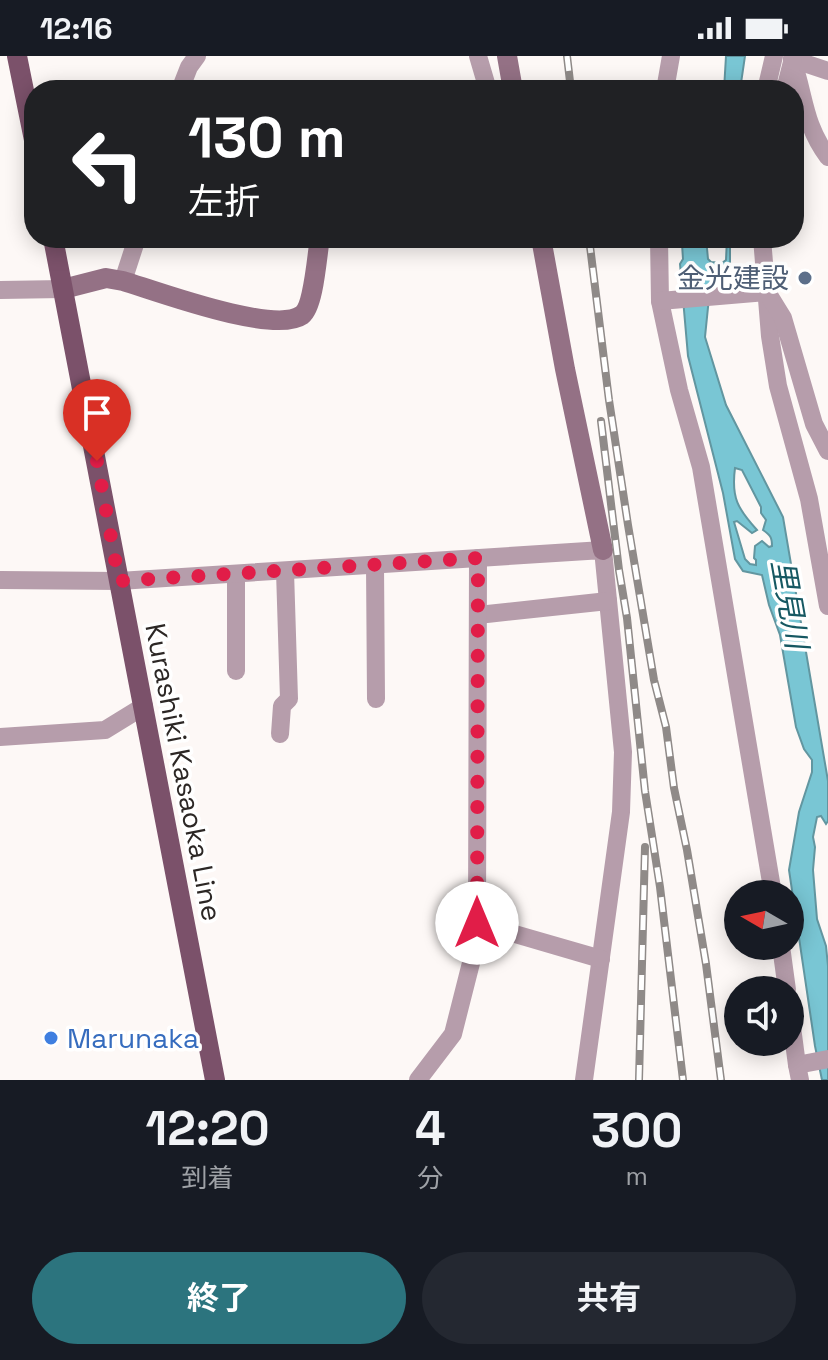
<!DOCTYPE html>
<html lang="ja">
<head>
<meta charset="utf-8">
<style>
	body { margin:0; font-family:"Space Grotesk","Noto Sans JP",sans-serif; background:#242831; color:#f1f3f6; height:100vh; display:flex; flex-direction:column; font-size:30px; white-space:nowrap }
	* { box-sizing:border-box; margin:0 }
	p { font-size:26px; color:#9ea1a6 }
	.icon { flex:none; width:44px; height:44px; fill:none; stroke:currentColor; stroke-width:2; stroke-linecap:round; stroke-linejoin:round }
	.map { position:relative; height:1024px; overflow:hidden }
	.side { display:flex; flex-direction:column; background:#171b24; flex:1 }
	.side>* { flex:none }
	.banner { position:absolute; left:24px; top:24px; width:780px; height:168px; border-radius:32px; box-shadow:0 4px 20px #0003; background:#202124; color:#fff; overflow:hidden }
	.needle { width:52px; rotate:279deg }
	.buttons { position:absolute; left:724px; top:824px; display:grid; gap:16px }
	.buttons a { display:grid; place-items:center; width:80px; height:80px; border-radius:50%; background:#171b24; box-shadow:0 4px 20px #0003; font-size:40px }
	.pin { position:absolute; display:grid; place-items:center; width:68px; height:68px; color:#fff; margin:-82px -34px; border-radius:50% 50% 50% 0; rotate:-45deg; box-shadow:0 0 8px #0007 }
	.pin .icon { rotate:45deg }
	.me { position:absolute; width:88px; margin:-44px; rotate:0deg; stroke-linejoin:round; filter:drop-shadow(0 0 6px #0008) }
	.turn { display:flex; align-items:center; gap:28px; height:168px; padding:0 32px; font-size:36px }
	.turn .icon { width:104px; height:104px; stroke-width:2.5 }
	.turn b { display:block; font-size:56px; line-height:68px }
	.eta { display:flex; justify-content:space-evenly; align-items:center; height:136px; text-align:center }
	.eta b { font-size:48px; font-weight:700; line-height:56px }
	.action { display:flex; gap:16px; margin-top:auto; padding:16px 32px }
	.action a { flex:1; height:92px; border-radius:48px; background:#2c747e; color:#fff; font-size:32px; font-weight:700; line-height:92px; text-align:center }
	.action a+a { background:#242831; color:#f1f3f6 }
	.status { display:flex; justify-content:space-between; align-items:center; height:56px; padding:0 40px; background:#171b24; direction:ltr }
	.status svg { height:22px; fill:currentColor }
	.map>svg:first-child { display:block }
	.water { fill:#79c6d4; stroke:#6296a0; stroke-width:2; fill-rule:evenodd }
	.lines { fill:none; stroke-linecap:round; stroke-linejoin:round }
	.street { stroke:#b69dab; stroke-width:18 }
	.secondary { stroke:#947185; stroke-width:20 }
	.primary { stroke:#7b516a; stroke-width:20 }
	.rail-casing { stroke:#8f8a88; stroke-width:8 }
	.rail { stroke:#fff; stroke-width:5; stroke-dasharray:15; stroke-linecap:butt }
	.route { stroke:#e11d48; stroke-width:14; stroke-dasharray:0 25.2 }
	.service-dot { fill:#5c6f8a; stroke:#fff; stroke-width:3 }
	.shop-dot { fill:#3f7fe0; stroke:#fff; stroke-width:3 }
	.labels { text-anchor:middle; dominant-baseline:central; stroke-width:7; stroke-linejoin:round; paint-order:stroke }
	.service-label { font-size:28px; fill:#4e5e75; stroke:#fff; text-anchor:end }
	.street-label { font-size:28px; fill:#2c2725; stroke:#fff }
	.shop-label { font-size:28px; fill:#366cbe; stroke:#fff; text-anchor:start }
	.water-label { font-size:30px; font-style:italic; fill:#165862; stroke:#fff }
</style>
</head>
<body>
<div class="status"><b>12:16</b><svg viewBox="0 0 49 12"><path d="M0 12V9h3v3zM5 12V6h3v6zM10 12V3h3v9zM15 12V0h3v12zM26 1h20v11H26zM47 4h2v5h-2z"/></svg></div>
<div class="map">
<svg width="828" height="1024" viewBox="0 0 828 1024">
	<rect width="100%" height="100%" fill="#fdf8f6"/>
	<g class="water">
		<polygon points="726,0 745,0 740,34 724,34"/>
		<path d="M693 182H706L708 203 711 206 722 207 726 204 727 182H730V206L722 211 712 212 705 281 726 349 783 461 828 725V765L826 768 821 760 817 761 813 781 815 791 813 814 817 863 826 890 828 910V1024H822L815 990 789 814 799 756 812 716V704L804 693 796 671 780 579 769 549 762 519 743 515 735 503 723 437 688 300 680 208 683 203 682 188ZM735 412 742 414 761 451V457L766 464 763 474C770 479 772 481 772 490L769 491 762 485 755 490 754 502 756 504V509L750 508 745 503 734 466 737 465 752 477 757 474C738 453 731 442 735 412Z"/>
	</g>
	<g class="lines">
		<g class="street">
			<polyline points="478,0 488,34"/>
			<path d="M792 3C805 40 803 67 828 101"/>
			<polyline points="792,3 828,15"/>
			<polyline points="180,34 189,11 197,0"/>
			<polyline points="665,34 671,0"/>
			<polyline points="766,34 774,0"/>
			<polyline points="785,34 793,2"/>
			<polyline points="659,182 660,245 679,334 701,411 773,838"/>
			<polyline points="762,182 770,280 778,330 809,443 828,550"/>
			<polyline points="123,225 137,182"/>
			<polyline points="0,234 63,233"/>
			<polyline points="660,245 767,236 783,262 814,368 828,395"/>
			<polyline points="375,509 376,643"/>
			<polyline points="236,518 236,615"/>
			<polyline points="0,524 119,525 603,494 623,696 621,756 584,1024"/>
			<polyline points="478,559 608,545"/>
			<polyline points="280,678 282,650 289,643 285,515"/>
			<polyline points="0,681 105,674 144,650"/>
			<polyline points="477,867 478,502"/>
			<polyline points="781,890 787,934"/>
			<polyline points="790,956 797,1009 800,1024"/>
			<polyline points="797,1009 828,1003"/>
			<polyline points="418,1024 453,978 471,907 477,867 601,903"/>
		</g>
		<g class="secondary">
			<polyline points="507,0 513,34"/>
			<polyline points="541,182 565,313 603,494"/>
			<path d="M63 233 106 222 123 225C156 235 274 279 302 259 314 250 317 198 320 182"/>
		</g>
		<g class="primary">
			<polyline points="17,0 34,84"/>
			<polyline points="53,182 215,1024"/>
		</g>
		<g class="rail-casing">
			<g id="rail">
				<polyline points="567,0 571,34"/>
				<polyline points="589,182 609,344 628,469 654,624 666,671 674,732 687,794 706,908 721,1024"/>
				<polyline points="601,365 619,514 627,562 645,735 660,831 683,1024"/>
				<polyline points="639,1024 645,791"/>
			</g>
		</g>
		<use href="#rail" class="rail"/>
	</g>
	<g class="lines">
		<polyline class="route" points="97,405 119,525 478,502 477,867"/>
	</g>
	<circle class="service-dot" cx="805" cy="222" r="8"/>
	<circle class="shop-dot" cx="51" cy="982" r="8"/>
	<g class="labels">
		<g class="service-label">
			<text x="789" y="222">金光建設</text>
		</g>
		<g class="street-label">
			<text transform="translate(184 716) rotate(79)">Kurashiki Kasaoka Line</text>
		</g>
		<g class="shop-label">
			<text x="67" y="982">Marunaka</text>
		</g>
		<g class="water-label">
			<text transform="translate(790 548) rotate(80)">里見川</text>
		</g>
	</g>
</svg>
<div class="buttons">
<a><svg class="needle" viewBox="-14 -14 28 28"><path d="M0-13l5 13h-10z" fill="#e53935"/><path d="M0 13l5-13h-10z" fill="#9ea1a6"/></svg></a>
<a><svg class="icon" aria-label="sound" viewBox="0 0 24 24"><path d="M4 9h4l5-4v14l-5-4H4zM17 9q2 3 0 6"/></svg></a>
</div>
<div class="pin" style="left:97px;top:405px;background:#d93025"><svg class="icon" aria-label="arrive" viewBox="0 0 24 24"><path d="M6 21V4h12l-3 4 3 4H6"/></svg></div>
<svg class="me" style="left:477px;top:867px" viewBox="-20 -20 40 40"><circle r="19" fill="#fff"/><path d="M0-13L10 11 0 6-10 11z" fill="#e11d48"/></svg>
<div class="banner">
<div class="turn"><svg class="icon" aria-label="left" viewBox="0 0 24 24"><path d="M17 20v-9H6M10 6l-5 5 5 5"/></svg><div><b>130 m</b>左折</div></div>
</div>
</div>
<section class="side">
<div class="eta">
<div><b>12:20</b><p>到着</p></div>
<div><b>4</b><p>分</p></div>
<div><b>300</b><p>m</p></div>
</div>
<div class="action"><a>終了</a><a>共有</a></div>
</section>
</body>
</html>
